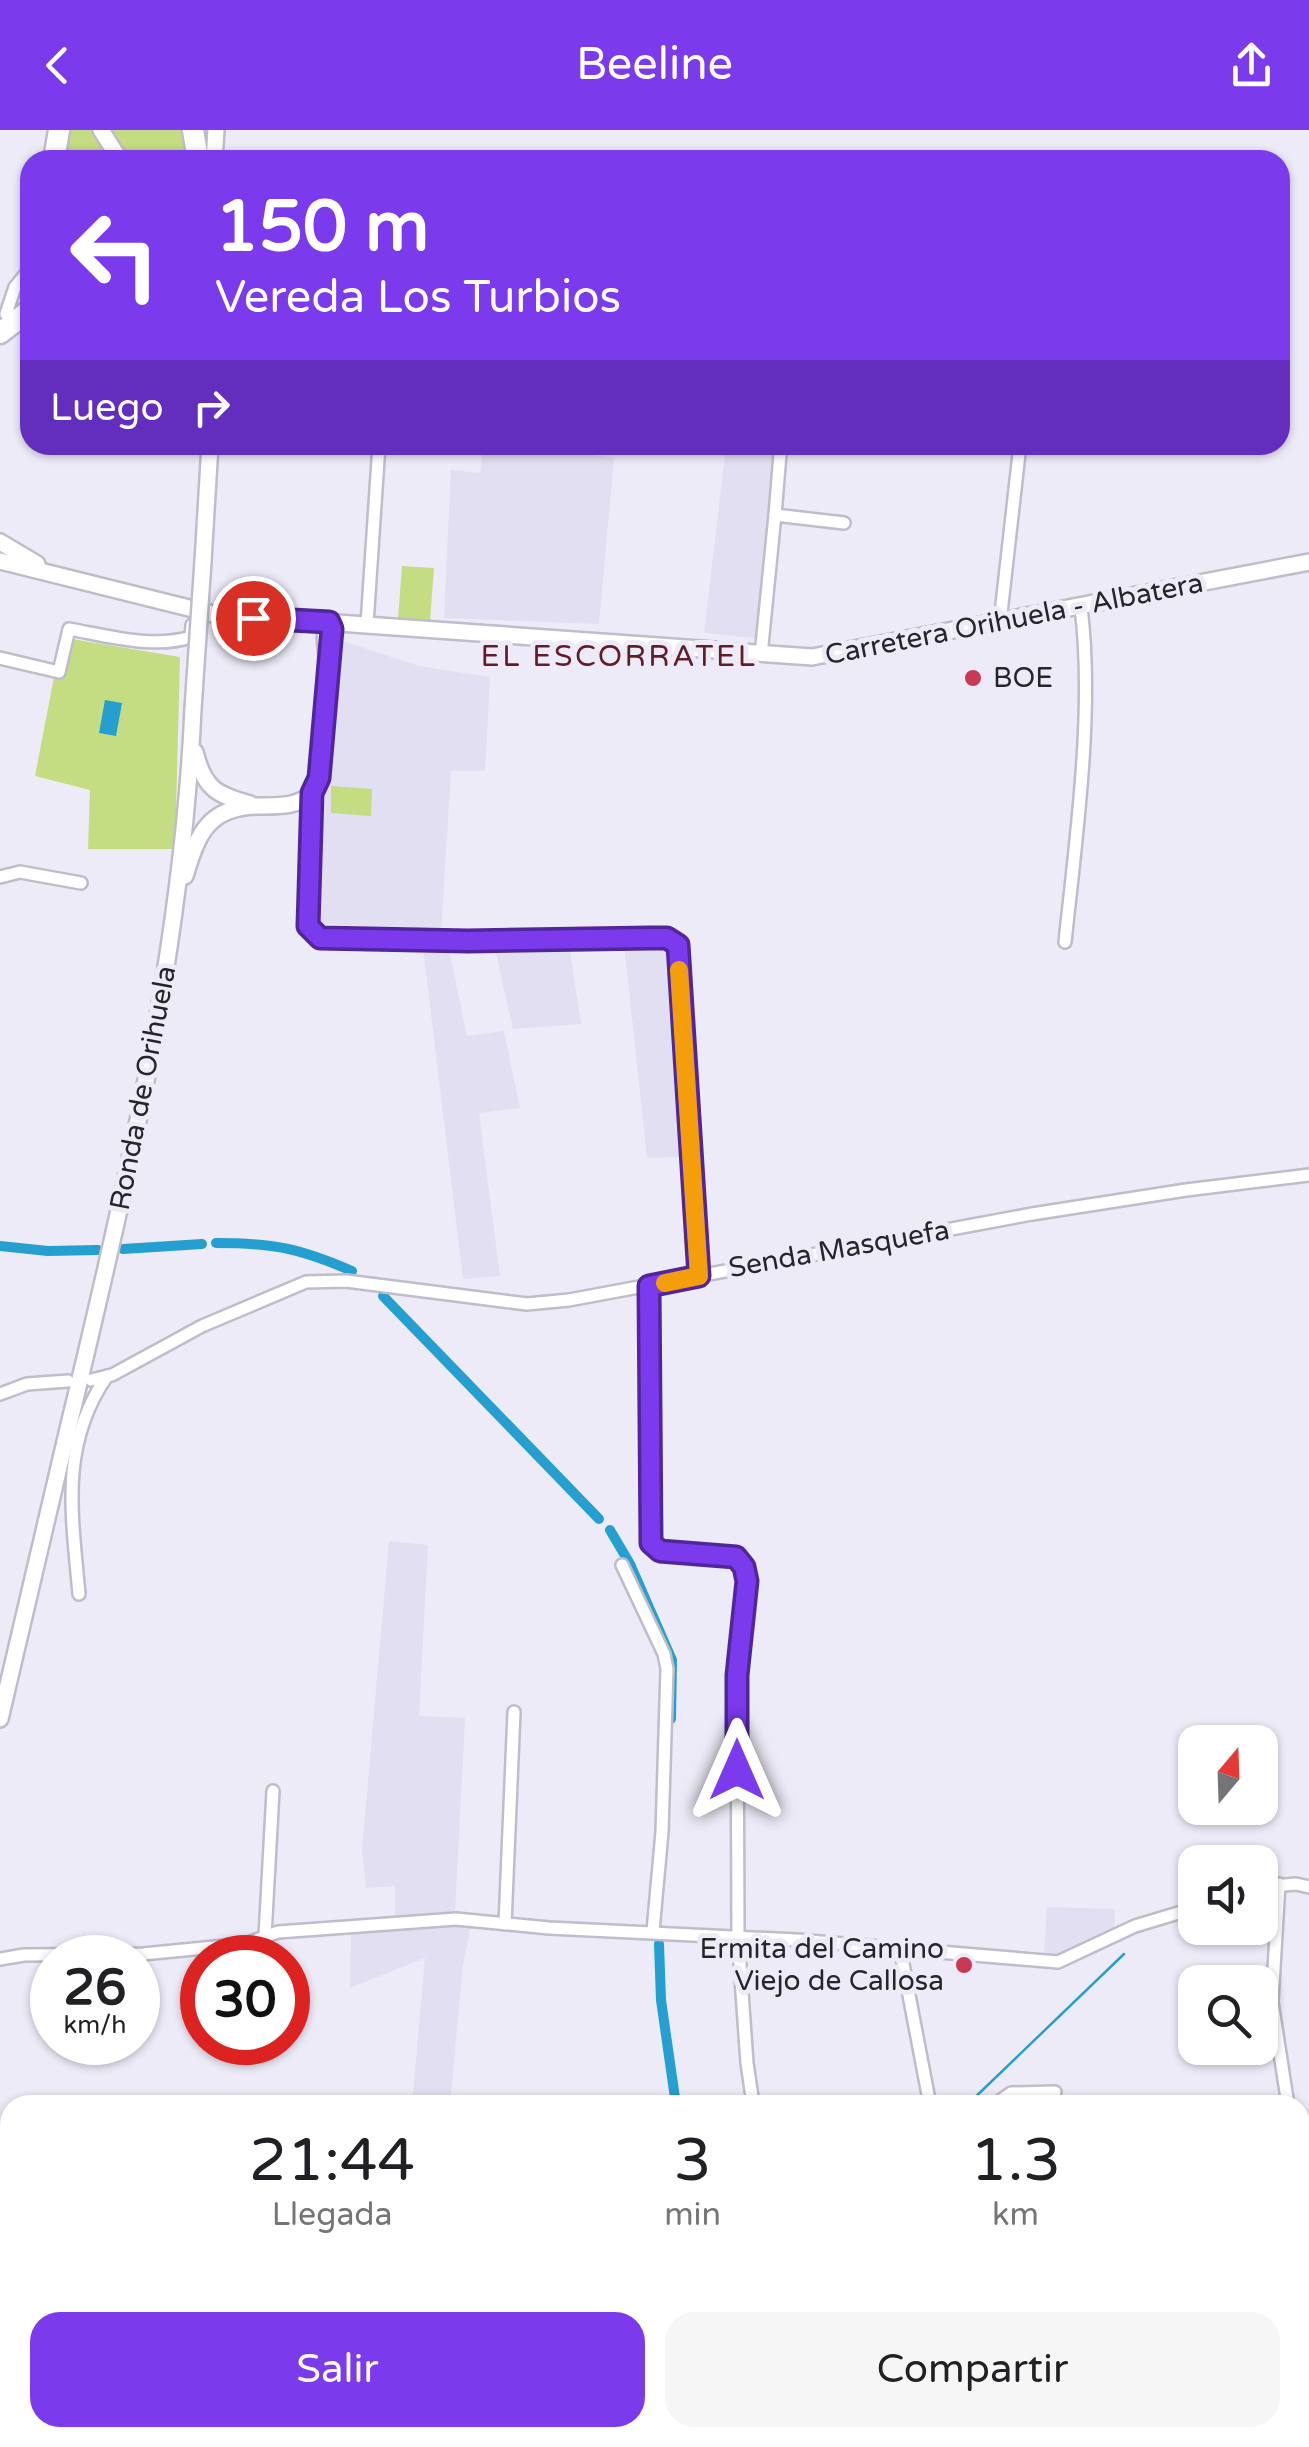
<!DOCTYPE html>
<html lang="es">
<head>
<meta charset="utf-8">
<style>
	body { margin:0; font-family:"Varela Round",sans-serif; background:#f6f6f6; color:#202124; height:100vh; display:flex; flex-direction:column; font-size:38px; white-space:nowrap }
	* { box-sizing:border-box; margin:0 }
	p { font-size:32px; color:#757577 }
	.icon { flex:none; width:55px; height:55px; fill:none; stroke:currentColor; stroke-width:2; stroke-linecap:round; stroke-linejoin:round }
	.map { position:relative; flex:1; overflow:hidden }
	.panel { position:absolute; left:0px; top:1965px; width:1310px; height:352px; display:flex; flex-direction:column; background:#fff; border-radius:30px 30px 0 0; box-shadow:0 2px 8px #0004 }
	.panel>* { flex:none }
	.banner { position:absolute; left:20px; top:20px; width:1270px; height:305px; border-radius:30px; box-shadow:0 2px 8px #0004; background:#7c3aed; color:#fff; overflow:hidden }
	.needle { width:65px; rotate:19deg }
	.tools { position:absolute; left:1178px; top:1595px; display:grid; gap:20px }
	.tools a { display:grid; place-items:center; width:100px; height:100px; border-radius:20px; background:#fff; box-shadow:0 2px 8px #0004; font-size:50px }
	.speed { position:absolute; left:30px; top:1805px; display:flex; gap:20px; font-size:50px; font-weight:700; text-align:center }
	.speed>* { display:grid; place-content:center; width:130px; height:130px; border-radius:50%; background:#fff; box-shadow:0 2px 8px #0004; line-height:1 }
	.speed small { font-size:25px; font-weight:400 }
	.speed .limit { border:15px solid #d22; background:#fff; color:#111 }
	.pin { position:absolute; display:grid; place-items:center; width:85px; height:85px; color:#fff; margin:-42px; border:5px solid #fff; border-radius:50%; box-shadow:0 2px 10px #0007 }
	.me { position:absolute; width:110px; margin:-55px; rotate:0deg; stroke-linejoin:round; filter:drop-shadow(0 0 8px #0008) }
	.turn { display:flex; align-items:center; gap:35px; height:210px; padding:0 30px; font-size:45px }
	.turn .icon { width:130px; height:130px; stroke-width:2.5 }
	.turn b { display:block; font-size:70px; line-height:85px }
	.then { display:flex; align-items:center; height:95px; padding:0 30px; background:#0003; gap:20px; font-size:38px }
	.eta { display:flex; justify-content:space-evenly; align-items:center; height:170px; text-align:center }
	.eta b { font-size:60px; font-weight:600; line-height:70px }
	.action { display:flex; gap:20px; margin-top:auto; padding:20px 30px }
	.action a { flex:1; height:115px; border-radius:30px; background:#7c3aed; color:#fff; font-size:40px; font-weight:600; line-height:115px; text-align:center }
	.action a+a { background:#f6f6f6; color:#202124 }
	header { display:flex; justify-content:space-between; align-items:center; height:130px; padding:0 30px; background:#7c3aed; color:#fff; font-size:45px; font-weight:600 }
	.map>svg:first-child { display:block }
	.built { fill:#e2dff3 }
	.green { fill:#c4dc82 }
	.water { fill:#259fd0 }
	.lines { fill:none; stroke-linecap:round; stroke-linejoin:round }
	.stream { stroke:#259fd0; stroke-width:2.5 }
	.canal { stroke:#259fd0; stroke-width:10 }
	.street-casing { stroke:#bfbdca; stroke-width:16 }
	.secondary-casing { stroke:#bfbdca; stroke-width:20 }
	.highway-casing { stroke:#bfbdca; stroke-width:25 }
	.street { stroke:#fff; stroke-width:11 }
	.secondary { stroke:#fff; stroke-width:15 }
	.highway { stroke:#fff; stroke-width:20 }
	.rail-casing { stroke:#8b8a93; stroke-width:6 }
	.rail { stroke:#edebf8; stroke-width:2.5; stroke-dasharray:8; stroke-linecap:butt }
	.street-bridge-casing { stroke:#bfbdca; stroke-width:16; stroke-linecap:butt }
	.secondary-bridge-casing { stroke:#bfbdca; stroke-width:20; stroke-linecap:butt }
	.street-bridge { stroke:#fff; stroke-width:11 }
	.secondary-bridge { stroke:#fff; stroke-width:15 }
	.route-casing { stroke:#51269a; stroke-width:25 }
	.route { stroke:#7c3aed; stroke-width:18 }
	.slow { stroke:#f59e0b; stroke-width:18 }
	.poi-dot { fill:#c93954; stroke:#edebf8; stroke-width:4 }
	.labels { text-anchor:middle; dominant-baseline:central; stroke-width:10; stroke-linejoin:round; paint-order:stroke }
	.street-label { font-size:28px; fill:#26252a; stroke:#edebf8 }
	.poi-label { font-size:28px; fill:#26252a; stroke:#edebf8; text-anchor:start }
	.neighbourhood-label { font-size:30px; letter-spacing:2.5px; fill:#611c27; stroke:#edebf8 }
</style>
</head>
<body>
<header><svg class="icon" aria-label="back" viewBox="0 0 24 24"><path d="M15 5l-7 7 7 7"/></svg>Beeline<svg class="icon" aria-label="share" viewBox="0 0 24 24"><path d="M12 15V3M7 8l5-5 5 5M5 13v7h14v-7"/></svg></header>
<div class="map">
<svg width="1309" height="2317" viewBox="0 0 1309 2317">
	<rect width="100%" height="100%" fill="#edebf8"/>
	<g class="built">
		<polygon points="483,315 572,315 572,322 614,328 599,494 444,488 451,340 480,343"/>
		<polygon points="726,315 777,315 756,508 704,503"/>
		<polygon points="337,509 419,536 490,547 485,641 451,641 441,802 316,793"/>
		<polygon points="624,813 673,815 687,1027 647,1028"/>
		<polygon points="569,814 581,894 513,899 494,815"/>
		<polygon points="423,818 449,819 467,906 504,901 520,978 479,983 500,1146 463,1149"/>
		<polygon points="389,1411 428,1415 419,1586 465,1588 455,1784 395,1787 395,1756 366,1758 362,1720"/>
		<polygon points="1047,1777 1115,1779 1114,1802 1062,1828 1044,1827"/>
		<polygon points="431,1794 471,1795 463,1834 450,1975 412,1975 425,1828 350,1858 351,1800"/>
	</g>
	<g class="green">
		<polygon points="68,0 93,0 112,30 63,30"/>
		<polygon points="111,0 184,0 190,30 129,30"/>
		<polygon points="402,436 434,438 430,491 398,489"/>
		<polygon points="72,509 180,527 175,719 88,719 90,660 35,646 54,547 62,549"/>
		<polygon points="331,656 372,659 371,686 331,683"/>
	</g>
	<polygon class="water" points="105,570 122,573 116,606 99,603"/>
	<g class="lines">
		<g class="stream">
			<polyline points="967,1975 1124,1824"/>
			<polyline points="0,2234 10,2236"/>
		</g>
		<g class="canal">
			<path d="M216 1113C273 1113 299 1118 352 1141"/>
			<polyline points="0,1116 48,1121 98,1120"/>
			<polyline points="123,1119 202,1114"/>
			<polyline points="383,1166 599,1389"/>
			<polyline points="610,1400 630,1434 672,1530 671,1589"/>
			<polyline points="659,1814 661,1870 676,1975"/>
		</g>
		<g class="street-casing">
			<g id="street">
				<polyline points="6,184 15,157 30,139"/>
				<polyline points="775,385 780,324"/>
				<polyline points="1000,492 1020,315"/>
				<polyline points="367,494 379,315"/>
				<polyline points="761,525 775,385 844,393"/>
				<path d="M0 528 59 542 69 499C108 506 153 519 191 507L192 495"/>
				<polyline points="313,663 309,796 319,808 468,811 650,808 667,809 677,815 699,1146"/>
				<polyline points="0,747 20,742 81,753"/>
				<path d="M1065 812C1076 708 1094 580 1081 478"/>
				<polyline points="649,1156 651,1413 660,1421 736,1427 744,1437 747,1451 737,1545 738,1806 747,1933 752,1967"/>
				<polyline points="91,1250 112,1245 202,1196 306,1152 346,1151 527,1174 569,1170 1032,1084 1186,1060 1309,1045"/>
				<polyline points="0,1264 27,1254 68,1251"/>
				<polyline points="622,1435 664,1524 667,1539 662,1702 653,1801"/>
				<path d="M79 1464C72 1385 59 1315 107 1246"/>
				<polyline points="1279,1754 1272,1872 1288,1975"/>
				<polyline points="1260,1757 1296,1754 1309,1757"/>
				<polyline points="505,1794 514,1582"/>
				<polyline points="265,1806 273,1661"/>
				<polyline points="900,1818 930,1975"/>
				<polyline points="0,1829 24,1825 143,1824 245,1814 278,1802 456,1789 549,1798 797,1810 1058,1832 1135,1796 1195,1778"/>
				<polyline points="994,1975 1011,1963 1055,1962"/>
				<polyline points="76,2317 123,2308"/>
				<polyline points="890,2317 891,2308"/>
			</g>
		</g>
		<g class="secondary-casing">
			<g id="secondary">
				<polyline points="101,0 120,30"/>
				<polyline points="214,30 216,0"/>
				<polyline points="0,412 37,434"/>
				<polyline points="0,431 213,484 812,527 1309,432"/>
				<polyline points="203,431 210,315"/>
				<path d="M195 622C204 658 216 665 250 674"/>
				<path d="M185 746C198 703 208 677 259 676 280 676 296 677 313 663 325 632 328 565 327 530 327 516 322 506 329 492"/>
				<path d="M0 1589C28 1468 56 1348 85 1228 136 1013 183 800 193 579"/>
			</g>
		</g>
		<g class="highway-casing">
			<g id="highway">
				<polyline points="193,0 198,30"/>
				<polyline points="54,30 59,0"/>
				<polyline points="0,203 30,180"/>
			</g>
		</g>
		<use href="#street" class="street"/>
		<use href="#secondary" class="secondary"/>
		<use href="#highway" class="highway"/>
		<g class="rail-casing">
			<g id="rail">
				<polyline points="1300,2020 1309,2018"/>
				<polyline points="0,2310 11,2308"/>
			</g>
		</g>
		<use href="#rail" class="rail"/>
		<g class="street-bridge-casing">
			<polyline id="street-bridge" points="1300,2020 1309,2035"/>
		</g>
		<g class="secondary-bridge-casing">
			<polyline id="secondary-bridge" points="193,579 203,431"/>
		</g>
		<use href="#street-bridge" class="street-bridge"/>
		<use href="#secondary-bridge" class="secondary-bridge"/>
	</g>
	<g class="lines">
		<g class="route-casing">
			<polyline id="route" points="253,488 329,492 332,499 319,648 312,663 308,796 320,808 468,811 650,808 667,808 678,815 699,1146 649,1156 651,1413 660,1421 736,1427 744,1437 747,1451 737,1545 737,1640"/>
		</g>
		<use href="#route" class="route"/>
		<polyline class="slow" points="665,1153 699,1146 679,840"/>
	</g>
	<g class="poi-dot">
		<circle cx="973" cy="548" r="10"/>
		<circle cx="964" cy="1835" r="10"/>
	</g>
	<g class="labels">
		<g class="street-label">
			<text transform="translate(1014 489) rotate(-11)">Carretera Orihuela - Albatera</text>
			<text transform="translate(143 958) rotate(-79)">Ronda de Orihuela</text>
			<text transform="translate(839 1119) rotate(-10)">Senda Masquefa</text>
		</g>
		<g class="poi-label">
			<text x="993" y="548">BOE</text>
			<text x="944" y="1819" text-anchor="end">Ermita del Camino<tspan x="944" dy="32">Viejo de Callosa</tspan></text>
		</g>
		<g class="neighbourhood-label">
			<text x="619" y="526">EL ESCORRATEL</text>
		</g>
	</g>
</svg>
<div class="tools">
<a><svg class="needle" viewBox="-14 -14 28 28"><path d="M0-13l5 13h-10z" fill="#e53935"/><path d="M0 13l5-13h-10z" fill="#757577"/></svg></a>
<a><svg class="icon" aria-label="sound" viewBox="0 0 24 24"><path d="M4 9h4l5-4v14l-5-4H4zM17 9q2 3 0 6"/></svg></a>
<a><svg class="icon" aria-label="search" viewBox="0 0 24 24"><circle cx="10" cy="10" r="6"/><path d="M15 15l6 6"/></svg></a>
</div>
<div class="speed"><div>26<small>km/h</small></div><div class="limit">30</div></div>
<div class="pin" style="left:253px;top:488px;background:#d93025"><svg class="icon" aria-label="arrive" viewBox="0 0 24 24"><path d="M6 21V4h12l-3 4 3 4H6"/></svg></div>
<svg class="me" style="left:737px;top:1640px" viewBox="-20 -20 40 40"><path d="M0-17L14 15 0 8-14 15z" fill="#7c3aed" stroke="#fff" stroke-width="4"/></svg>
<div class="banner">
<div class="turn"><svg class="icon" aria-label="left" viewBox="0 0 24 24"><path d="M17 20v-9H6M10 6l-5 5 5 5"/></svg><div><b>150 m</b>Vereda Los Turbios</div></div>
<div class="then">Luego<svg class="icon" aria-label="right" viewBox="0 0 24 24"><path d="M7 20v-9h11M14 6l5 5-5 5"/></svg></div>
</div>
<section class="panel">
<div class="eta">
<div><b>21:44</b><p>Llegada</p></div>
<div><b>3</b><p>min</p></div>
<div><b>1.3</b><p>km</p></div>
</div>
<div class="action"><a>Salir</a><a>Compartir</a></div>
</section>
</div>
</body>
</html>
